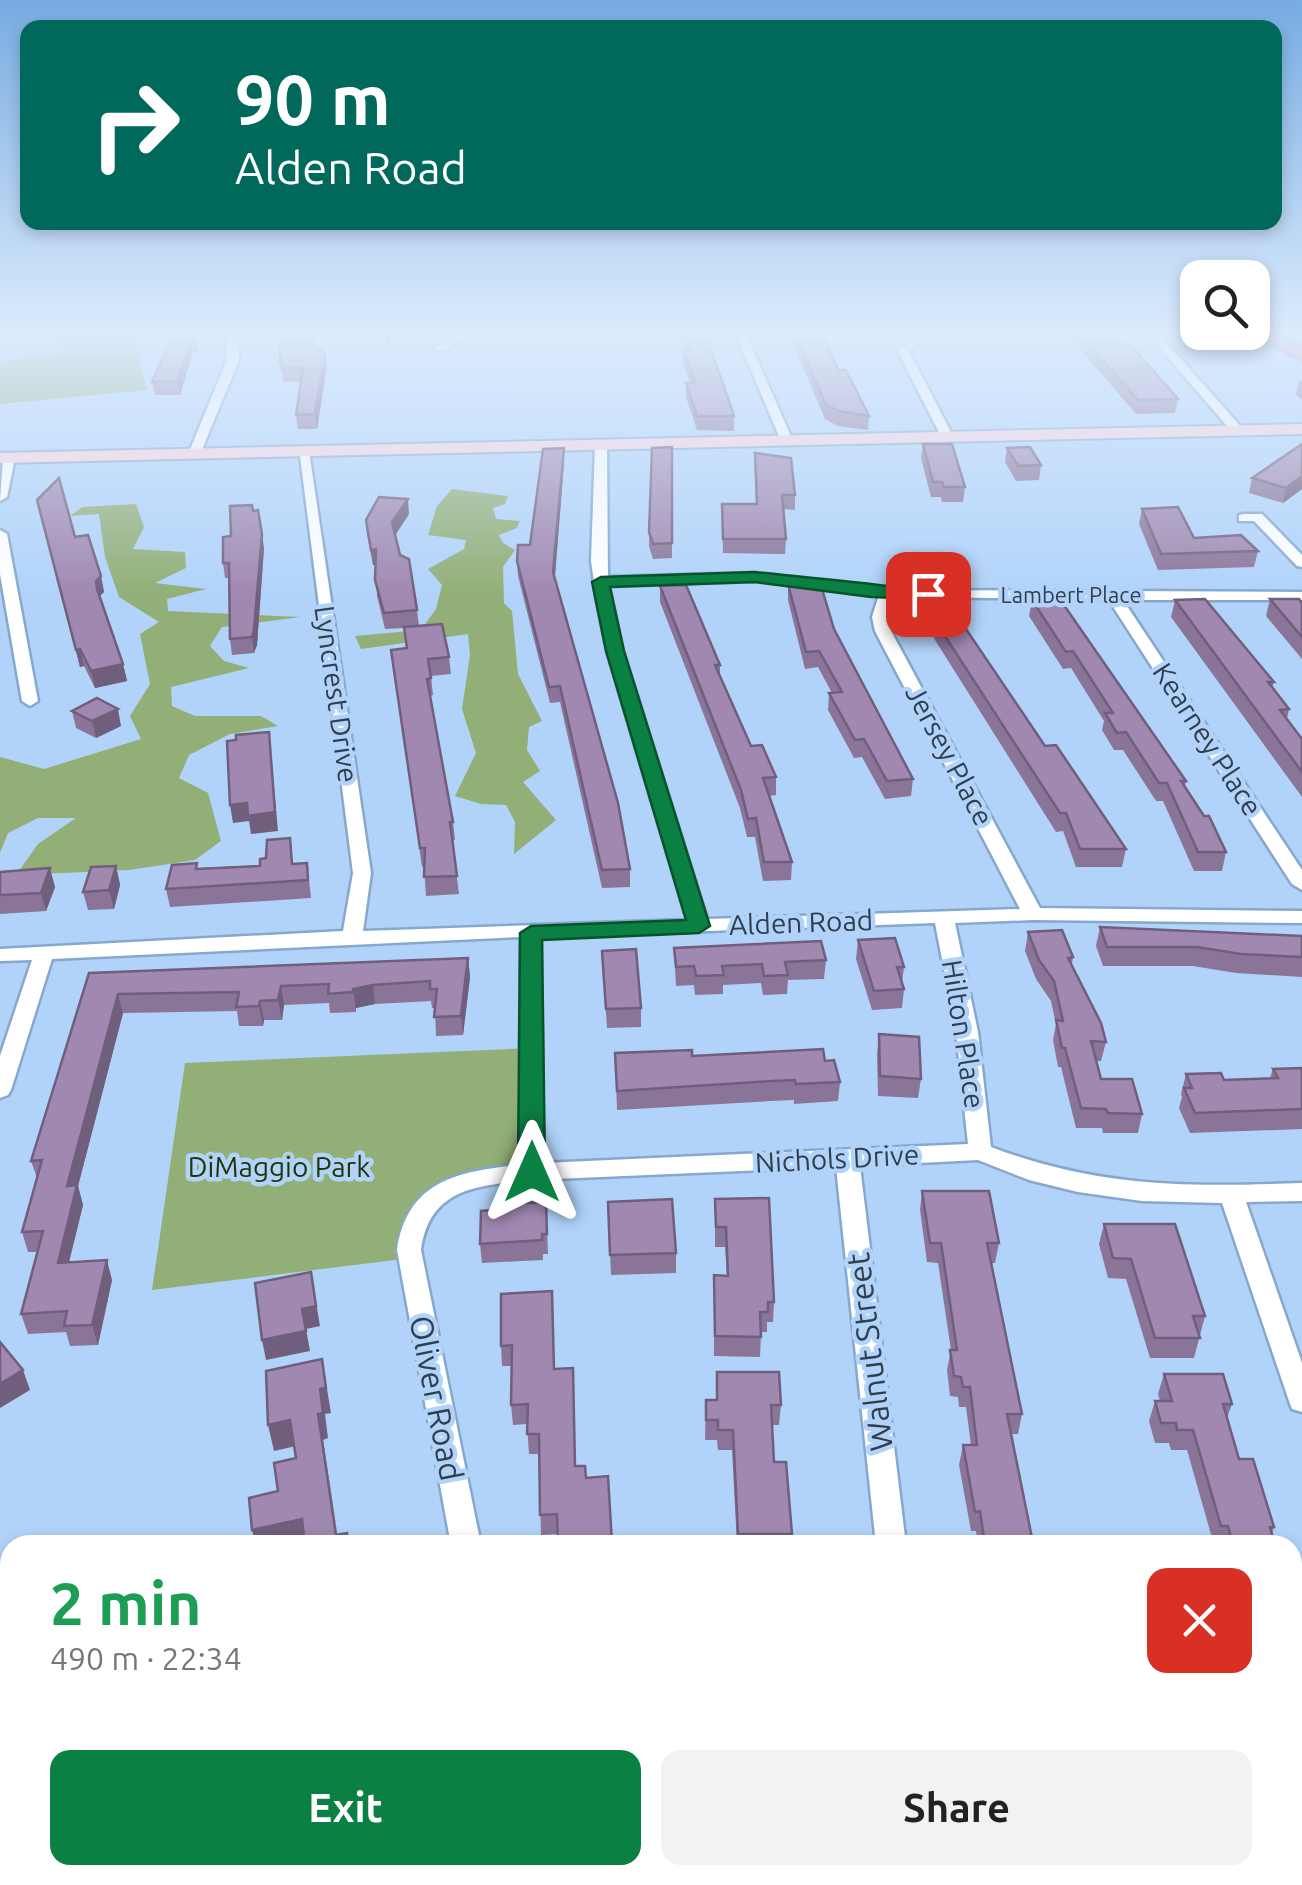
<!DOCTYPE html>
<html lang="en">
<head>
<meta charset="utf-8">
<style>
	body { margin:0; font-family:Ubuntu,sans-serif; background:#f2f2f2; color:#222; height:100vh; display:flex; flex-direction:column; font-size:38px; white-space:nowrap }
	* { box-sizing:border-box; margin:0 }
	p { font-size:32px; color:#767676 }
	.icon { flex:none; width:55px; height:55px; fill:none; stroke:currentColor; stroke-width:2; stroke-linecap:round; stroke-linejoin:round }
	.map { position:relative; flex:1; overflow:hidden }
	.details { position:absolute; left:0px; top:1535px; width:1302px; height:350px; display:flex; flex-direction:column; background:#fff; border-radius:30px 30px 0 0; box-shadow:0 5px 15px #0003 }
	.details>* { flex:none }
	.banner { position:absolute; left:20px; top:20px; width:1262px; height:210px; border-radius:20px; box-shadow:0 5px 15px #0003; background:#00695c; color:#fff; overflow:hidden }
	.fabs { position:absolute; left:1180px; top:260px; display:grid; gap:20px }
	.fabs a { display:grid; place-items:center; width:90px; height:90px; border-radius:20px; background:#fff; box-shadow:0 5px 15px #0003; font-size:50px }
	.pin { position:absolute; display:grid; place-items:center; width:85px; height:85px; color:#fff; margin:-42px; border-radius:20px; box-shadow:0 5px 15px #0006 }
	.me { position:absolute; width:110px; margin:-55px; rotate:0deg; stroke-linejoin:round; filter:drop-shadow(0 0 8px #0008) }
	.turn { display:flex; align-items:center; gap:35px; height:210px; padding:0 50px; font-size:45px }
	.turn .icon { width:130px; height:130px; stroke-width:2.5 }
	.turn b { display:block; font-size:70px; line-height:85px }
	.round { display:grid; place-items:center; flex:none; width:105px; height:105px; border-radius:20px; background:#f2f2f2 }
	.summary { display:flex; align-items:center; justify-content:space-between; height:170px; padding:0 50px }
	h1 { font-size:60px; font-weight:600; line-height:75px; color:#1e9e55 }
	.primary-button { display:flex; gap:20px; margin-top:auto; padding:20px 50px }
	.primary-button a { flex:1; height:115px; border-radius:20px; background:#0b8043; color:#fff; font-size:40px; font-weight:600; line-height:115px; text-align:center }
	.primary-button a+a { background:#f2f2f2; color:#222 }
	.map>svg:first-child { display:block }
	.green { fill:#91af77 }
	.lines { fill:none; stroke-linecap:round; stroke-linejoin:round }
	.minor-casing { stroke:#87a8cd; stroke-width:5 }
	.secondary-casing { stroke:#87a8cd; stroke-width:4 }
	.motorway-casing { stroke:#b15f74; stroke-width:5 }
	.minor { fill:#fff; fill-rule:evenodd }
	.secondary { fill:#fdd4dc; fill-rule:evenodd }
	.motorway { fill:#f77189; fill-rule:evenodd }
	.wall { fill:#8a7598 }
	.shaded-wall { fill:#705f7c }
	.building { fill:#a088b1; stroke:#705f7c; stroke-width:2.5 }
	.route { fill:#0b8043; stroke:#07532c; stroke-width:2.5 }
	.labels { text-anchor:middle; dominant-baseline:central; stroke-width:9; stroke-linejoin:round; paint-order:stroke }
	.far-street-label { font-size:22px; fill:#303e4e; stroke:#b1d3fa }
	.street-label { font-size:28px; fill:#303e4e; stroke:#b1d3fa }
	.park-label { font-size:28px; fill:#1f3504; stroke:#b1d3fa }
	.near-street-label { font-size:32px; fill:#303e4e; stroke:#b1d3fa }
</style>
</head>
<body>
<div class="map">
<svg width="1302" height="1885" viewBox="0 0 1302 1885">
	<rect width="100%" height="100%" fill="#b1d3fa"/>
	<g class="green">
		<polygon points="52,332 133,332 147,390 0,404 0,362 66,351"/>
		<polygon points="452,489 508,496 505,504 493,508 496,519 520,521 517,528 499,535 503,543 515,550 503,567 504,603 512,611 518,674 542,721 529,727 527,750 540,771 523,782 556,820 514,854 515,822 506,805 481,804 455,796 476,753 462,709 470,655 468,634 361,649 355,636 421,630 436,609 442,585 428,569 464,549 466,540 428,535 437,506"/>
		<polygon points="136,504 144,527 133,549 185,552 186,568 155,583 206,589 167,599 168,611 301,617 222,627 210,646 224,661 249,668 171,687 172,706 195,716 261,716 278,726 230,734 189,755 179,778 208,793 221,841 195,860 129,870 16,875 38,844 76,818 38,818 8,833 0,853 0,757 44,769 141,739 130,716 150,684 140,634 159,622 119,597 105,557 99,514 70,516 82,507"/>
		<polygon points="531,1048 531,1172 432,1198 411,1258 152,1290 185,1063"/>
	</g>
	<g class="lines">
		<g class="minor-casing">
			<g id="minor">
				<polygon points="227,332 237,332 239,360 201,452 191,455 189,452 227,360"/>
				<polygon points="462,332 474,332 443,351 433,349"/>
				<polygon points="735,332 745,332 793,441 791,444 781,441"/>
				<polygon points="1146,332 1157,332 1242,428 1242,434 1234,434"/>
				<polygon points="917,337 922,340 909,351 954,438 952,441 942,438 897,350"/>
				<path d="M601 442 607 446 608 577 755 573 907 590 1302 592V600H1123L1302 870V890L1292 884 1108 599 893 597 888 617 891 631 1040 908 1302 911V923L1033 920 955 923 978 1032 991 1147C1101 1188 1186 1187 1302 1183V1201L1246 1202 1302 1363V1412L1292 1409 1289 1401 1222 1203 1142 1201 1078 1192 1029 1180 978 1160 860 1166 906 1545H876L836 1167 531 1180C478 1186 430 1187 421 1250L481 1545H451L397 1250C407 1181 458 1171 519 1165L521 937 52 959 11 1090 8 1095 0 1098V1056L32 960 0 961V949L343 931 353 873 299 448 309 451 371 873 363 931 687 920 607 651 596 597 591 561 595 446ZM755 581 879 595 872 617 875 631 1020 909 707 919 623 651 609 586ZM935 923 956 1032 968 1144 543 1163 541 937Z"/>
				<polygon points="9,454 15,458 7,497 0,501 3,458"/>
				<polygon points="1244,514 1262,514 1302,555 1302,567 1297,566 1254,521 1239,521 1239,515"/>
				<polygon points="0,530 7,534 38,701 30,706 22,701 0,574"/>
				<polygon points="512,1875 546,1875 548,1885 514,1885"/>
				<polygon points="912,1875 946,1875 947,1885 913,1885"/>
			</g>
		</g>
		<g class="secondary-casing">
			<polygon id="secondary" points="1302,424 1302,434 0,463 0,453"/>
		</g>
		<g class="motorway-casing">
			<polygon id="motorway" points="1243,332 1268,332 1302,346 1302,359"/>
		</g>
		<use href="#minor" class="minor"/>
		<use href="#secondary" class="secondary"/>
		<use href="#motorway" class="motorway"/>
	</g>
	<g class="wall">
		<polygon points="505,332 526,332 525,340 506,340"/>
		<polygon points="679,332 705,332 734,416 734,431 697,430 686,397 686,383 690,383 683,364 683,351 685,351"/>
		<polygon points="788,332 822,332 838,370 869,416 868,430 838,426 825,419"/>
		<polygon points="1065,332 1111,332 1178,399 1175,413 1136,414"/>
		<polygon points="171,339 198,352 193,352 180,395 155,395 152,382"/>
		<polygon points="314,347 325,352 327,365 317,429 298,429 296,415 301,381 284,382 280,363"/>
		<polygon points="1299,381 1302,381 1302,400 1296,395"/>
		<polygon points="923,444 965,487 963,502 942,502 941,497 931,497 921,458"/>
		<polygon points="1302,444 1302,489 1283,503 1249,493 1252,478"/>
		<polygon points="672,447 672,558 653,559 649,546 652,448"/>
		<polygon points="564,448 564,463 555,577 630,869 630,887 602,888 560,702 550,703 518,576 517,561 530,545"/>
		<polygon points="1007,448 1041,465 1039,480 1016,481 1005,462"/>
		<polygon points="755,453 795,495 795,510 783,509 786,539 785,554 723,553 722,504 756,504"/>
		<polygon points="37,500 75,537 101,576 104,592 99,596 123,664 127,681 95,688 84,666 80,667"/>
		<polygon points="1142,509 1194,538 1258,551 1254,567 1158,570 1139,524"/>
		<polygon points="253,511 264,548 257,645 254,653 232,655 230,639 229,578 225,578 223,563 231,536"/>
		<polygon points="409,514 395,535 400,555 417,610 419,626 449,657 451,674 431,676 433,695 430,696 453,822 455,840 452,840 459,894 426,896 424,866 422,867 393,667 406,649 404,628 385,629 377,596 376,565 373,565 367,535 366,520"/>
		<polygon points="788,584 834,629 913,779 911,796 885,799 862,757 854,758 828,710 829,693 832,693 818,667 805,669 788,600"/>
		<polygon points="660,586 720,665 720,677 751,746 776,777 776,795 769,796 792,862 791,880 763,881 755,837 747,837 740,808 660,602"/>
		<polygon points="928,599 1126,849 1122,867 1076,867 1063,831 1056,832 935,640 926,615"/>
		<polygon points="1270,599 1302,603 1302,659 1266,616"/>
		<polygon points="1032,600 1186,781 1185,787 1226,852 1222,871 1194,871 1163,801 1156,801 1123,750 1114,750 1102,730 1104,721 1071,668 1063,669 1029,616"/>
		<polygon points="1175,600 1274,682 1272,688 1289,709 1287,719 1302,739 1302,797 1171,617"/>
		<polygon points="72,711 121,726 96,738 76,728"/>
		<polygon points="307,863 311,898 170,907 166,889 198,868"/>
		<polygon points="116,866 120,885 114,909 88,910 83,892"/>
		<polygon points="0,872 55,887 46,911 0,914"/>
		<polygon points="1100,927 1302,936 1302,977 1236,973 1193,966 1103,966 1096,946"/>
		<polygon points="1028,932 1073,957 1072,964 1106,1042 1101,1061 1097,1061 1101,1079 1142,1114 1138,1133 1103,1133 1102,1128 1076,1128 1061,1067 1058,1067 1053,1040 1056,1024 1051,1001 1036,979 1025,951"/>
		<polygon points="858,940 904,967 902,983 904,989 902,1008 872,1010 856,959"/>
		<polygon points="674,948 826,960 824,979 788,980 787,994 763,995 761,983 723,985 723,994 695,995 694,985 676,986"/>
		<polygon points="602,951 641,1008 641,1027 607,1028"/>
		<polygon points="468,958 470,977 463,1035 436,1036 435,1008 432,1008 431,1001 375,1004 356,1008 356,1012 330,1013 329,1003 284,1005 282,1020 264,1020 263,1026 239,1026 237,1011 123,1013 78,1186 83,1205 69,1262 112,1280 98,1345 70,1346 66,1332 28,1334 21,1314 38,1252 28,1252 22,1232 37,1178 31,1161 89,973"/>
		<polygon points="879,1034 921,1079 918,1098 878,1096 877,1054"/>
		<polygon points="615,1053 825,1061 840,1082 838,1101 794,1104 794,1100 771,1101 617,1110"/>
		<polygon points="1302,1068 1302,1129 1190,1133 1179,1108 1182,1097 1181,1094 1186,1074 1224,1080 1270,1078 1273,1069"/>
		<polygon points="922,1191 999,1243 995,1263 991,1263 1022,1414 1018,1434 1011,1434 1033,1543 1049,1545 978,1545 976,1531 971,1531 959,1465 963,1445 971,1445 966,1407 959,1407 958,1397 950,1396 947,1370 951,1350 938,1263 927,1262 920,1210"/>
		<polygon points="715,1199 774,1302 773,1322 767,1322 767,1332 761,1332 760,1357 714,1356 714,1275 727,1276 725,1247 715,1247"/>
		<polygon points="546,1202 548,1254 543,1254 543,1260 482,1263 480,1244 505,1209"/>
		<polygon points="608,1202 676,1253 676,1273 611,1275"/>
		<polygon points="1104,1224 1205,1316 1194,1358 1150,1358 1126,1279 1108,1278 1099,1244"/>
		<polygon points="501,1294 554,1368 576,1466 586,1478 608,1476 612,1545 558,1545 558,1534 541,1535 539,1454 529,1454 527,1424 513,1425 511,1405 512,1366 502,1366 501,1346"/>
		<polygon points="717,1372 781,1405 779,1425 772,1425 774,1462 792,1534 791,1545 737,1545 732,1450 718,1450 717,1440 705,1440 706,1400 716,1400"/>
		<polygon points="1164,1374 1232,1404 1227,1418 1239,1459 1274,1527 1272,1533 1275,1545 1214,1545 1187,1450 1171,1450 1169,1443 1155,1443 1149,1421 1155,1401 1160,1401 1158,1394"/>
		<polygon points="1292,1601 1298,1617 1294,1626 1302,1652 1302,1790 1292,1790"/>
		<polygon points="1302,1810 1302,1885 1288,1885 1285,1875 1292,1875 1292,1842 1295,1837 1293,1829"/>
		<polygon points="1037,1875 1105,1875 1106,1885 1038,1885"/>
	</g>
	<g class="shaded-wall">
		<polygon points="386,332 397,332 386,346 385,333"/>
		<polygon points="191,339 196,339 198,352 193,352 180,395 177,381"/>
		<polygon points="325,352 327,365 317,429 315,414"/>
		<polygon points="564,448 564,463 554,587 553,572"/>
		<polygon points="1302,476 1302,489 1283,503 1286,488"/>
		<polygon points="408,499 409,514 394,537 392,522"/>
		<polygon points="262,534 264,548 257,645 254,653 252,637"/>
		<polygon points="376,549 377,565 373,565 371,550"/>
		<polygon points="101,576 104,592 99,597 96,581"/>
		<polygon points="80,649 84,666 80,667 76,650"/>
		<polygon points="123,664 127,681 95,688 91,671"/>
		<polygon points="118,709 121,726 96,738 92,721"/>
		<polygon points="269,732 278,831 251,834 249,821 233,823 230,805 247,803"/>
		<polygon points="116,866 120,885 114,909 109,890"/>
		<polygon points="50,868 55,887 46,911 41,893"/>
		<polygon points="468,958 470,977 463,1035 461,1016"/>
		<polygon points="373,985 375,1004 356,1008 356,1012 353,989"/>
		<polygon points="281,986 284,1005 282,1020 278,1000"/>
		<polygon points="118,994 123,1013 78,1186 83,1205 64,1282 58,1263 67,1186"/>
		<polygon points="260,1001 264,1020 263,1026 259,1006"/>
		<polygon points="107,1260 112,1280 98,1345 92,1325"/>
		<polygon points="311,1272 320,1326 306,1329 310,1351 266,1360 262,1340"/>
		<polygon points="322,1359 331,1413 325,1414 328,1438 323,1440 339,1545 318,1414"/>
		<polygon points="23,1370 30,1390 0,1408 0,1384"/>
		<polygon points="290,1420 296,1446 274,1451 268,1425"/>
		<polygon points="302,1519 308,1544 302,1545 256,1545 252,1530"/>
		<polygon points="384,1875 386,1875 387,1885 346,1885"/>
		<polygon points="319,1880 320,1885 300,1885"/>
	</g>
	<g class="building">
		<polygon points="171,332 195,332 196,339 191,339 177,381 152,382 171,339"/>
		<polygon points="279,332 312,332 313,347 325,352 315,414 296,415 303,368 282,368 283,363 280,363"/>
		<polygon points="684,332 705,332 734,416 697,416 686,383 696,383 683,351 690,350"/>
		<polygon points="794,332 822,332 838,370 846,370 869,416 839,411 826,405"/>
		<polygon points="1078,332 1111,332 1125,345 1130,344 1178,399 1138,400"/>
		<polygon points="923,444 952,444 965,487 944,487 942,482 933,482"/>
		<polygon points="1302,444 1302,476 1286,488 1252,478"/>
		<polygon points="672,447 672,543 653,544 649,532 652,448"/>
		<polygon points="1030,447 1041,465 1018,466 1007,448"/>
		<polygon points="564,448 553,572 618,803 630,869 602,870 560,686 549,687 517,561 518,545 530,545 543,449"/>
		<polygon points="755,453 791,458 795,495 782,495 786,539 723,539 722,504 757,504"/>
		<polygon points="59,478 75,537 88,535 101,576 96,581 97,589 123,664 91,671 80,649 76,650 37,500"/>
		<polygon points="379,497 408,499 392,522 400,555 409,559 417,610 384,613 375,580 376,549 371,550 366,520"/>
		<polygon points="252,505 253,511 258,510 262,534 254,629 252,637 230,639 229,563 223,563 223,537 231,536 230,506"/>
		<polygon points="1178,507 1194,538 1241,535 1258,551 1161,554 1142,509"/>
		<polygon points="788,584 822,589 834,629 913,779 887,781 864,739 855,740 829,693 842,692 819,651 806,652"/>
		<polygon points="686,585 720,665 715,665 751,746 762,745 776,777 763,778 792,862 764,862 756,818 748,819 741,790 660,586"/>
		<polygon points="945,598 1045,746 1056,745 1126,849 1080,849 1066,813 1060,813 937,624 928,599"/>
		<polygon points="1059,598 1186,781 1181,781 1204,816 1209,816 1226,852 1198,852 1167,783 1159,783 1126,732 1117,733 1105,713 1113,713 1073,651 1066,652 1032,600"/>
		<polygon points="1205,599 1274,682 1268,682 1289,709 1280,710 1302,739 1302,772 1175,600"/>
		<polygon points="1270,599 1299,599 1302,603 1302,637"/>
		<polygon points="442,624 449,657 428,659 431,678 427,679 453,822 450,822 457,876 424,877 425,848 420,848 391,650 407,648 404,627"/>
		<polygon points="97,698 118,709 92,721 72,711"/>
		<polygon points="269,732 275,812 248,816 247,803 230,805 227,741 236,740 236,735"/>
		<polygon points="290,838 292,864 307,863 308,880 166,889 172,865 197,863 196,869 260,866 260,859 266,858 267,840"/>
		<polygon points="116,866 109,890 83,892 91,867"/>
		<polygon points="50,868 41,893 0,895 0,872"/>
		<polygon points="1100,927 1302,936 1302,957 1241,954 1197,947 1107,947"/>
		<polygon points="1062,930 1073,957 1068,958 1101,1023 1106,1042 1091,1041 1101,1079 1132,1079 1142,1114 1108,1113 1106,1109 1081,1108 1065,1048 1062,1048 1056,1020 1063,1021 1054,981 1039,960 1028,932"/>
		<polygon points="895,938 904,967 897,967 904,989 874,991 858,940"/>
		<polygon points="821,941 826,960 785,962 788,975 764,976 762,964 722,966 724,975 696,976 694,966 676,967 674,948"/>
		<polygon points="636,949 641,1008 606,1009 602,951"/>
		<polygon points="468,958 461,1016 434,1017 437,989 430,989 430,981 373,985 353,989 353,992 328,994 329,984 281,986 278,1000 260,1001 259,1006 236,1007 239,992 118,994 67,1186 77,1185 58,1263 107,1260 92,1325 64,1326 67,1311 21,1314 43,1231 22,1232 42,1160 31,1161 89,973"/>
		<polygon points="879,1034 919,1037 921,1079 880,1076"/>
		<polygon points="823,1049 825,1061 834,1060 840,1082 796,1084 795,1080 772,1081 617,1091 615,1053 692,1050 692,1056"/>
		<polygon points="1302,1068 1302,1109 1195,1113 1184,1088 1192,1088 1186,1074 1221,1073 1224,1080 1278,1078 1273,1069"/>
		<polygon points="922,1191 989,1191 999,1243 987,1243 1022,1414 1007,1414 1033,1543 1049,1543 1049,1545 985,1545 980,1511 975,1512 963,1445 977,1445 970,1387 963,1387 961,1377 954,1376 950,1350 957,1350 941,1243 930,1243"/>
		<polygon points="769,1198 774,1302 768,1302 768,1312 760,1312 761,1337 715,1336 714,1275 728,1276 726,1227 716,1227 715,1199"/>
		<polygon points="672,1199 676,1253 610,1255 608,1202"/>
		<polygon points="546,1202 547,1234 542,1234 542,1240 480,1244 481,1211 505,1209 505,1204"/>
		<polygon points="1104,1224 1175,1224 1205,1316 1193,1316 1200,1338 1155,1338 1131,1259 1113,1258"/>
		<polygon points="311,1272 316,1306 302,1309 306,1331 262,1340 255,1283"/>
		<polygon points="552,1291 554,1369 573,1368 575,1466 585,1466 586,1478 608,1476 612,1543 558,1545 557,1514 540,1515 539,1434 527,1434 528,1404 511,1405 512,1345 501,1346 501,1294"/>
		<polygon points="0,1342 23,1370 0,1384"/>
		<polygon points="322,1359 326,1388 320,1389 323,1413 318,1414 336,1535 347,1533 348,1545 305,1545 302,1519 252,1530 249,1498 278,1491 274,1463 296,1458 290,1420 268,1425 266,1371"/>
		<polygon points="717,1372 779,1372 781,1405 771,1405 774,1462 786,1462 792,1534 738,1534 733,1430 718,1430 718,1420 706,1420 706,1400 717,1400"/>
		<polygon points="1164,1374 1223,1374 1232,1404 1223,1404 1239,1459 1253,1459 1274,1527 1270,1527 1275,1545 1233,1545 1228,1526 1221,1526 1193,1430 1177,1430 1176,1423 1161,1423 1155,1401 1172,1401"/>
		<polygon points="1292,1601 1298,1617 1292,1617"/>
		<polygon points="1292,1622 1302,1652 1302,1771 1292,1771"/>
		<polygon points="1296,1836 1302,1836 1302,1859"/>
		<polygon points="299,1875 384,1875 384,1876 346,1885 319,1885 319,1880 300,1885"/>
		<polygon points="1045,1875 1105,1875 1106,1885 1046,1885"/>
	</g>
	<linearGradient id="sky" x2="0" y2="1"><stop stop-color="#77ace2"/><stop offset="0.56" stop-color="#dcebfd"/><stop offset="1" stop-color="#dcebfd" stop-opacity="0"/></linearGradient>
	<rect width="1302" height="596" fill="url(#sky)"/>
	<path class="route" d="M755 572C779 575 929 588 937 594L928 599 871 597 755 582 610 587 624 651 710 926 699 933 542 940 545 1172 541 1179H522L518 1172 520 933 531 926 686 920 606 651 592 582 601 577Z"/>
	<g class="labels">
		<g class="far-street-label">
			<text x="1071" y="594">Lambert Place</text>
		</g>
		<g class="street-label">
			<text transform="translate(337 694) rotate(82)">Lyncrest Drive</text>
			<text transform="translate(1208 739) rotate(57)">Kearney Place</text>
			<text transform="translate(950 755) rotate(62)">Jersey Place</text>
			<text transform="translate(801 922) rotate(-2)">Alden Road</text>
			<text transform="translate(964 1034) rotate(81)">Hilton Place</text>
			<text transform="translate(837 1158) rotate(-3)">Nichols Drive</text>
		</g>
		<g class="park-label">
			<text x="279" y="1166">DiMaggio Park</text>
		</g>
		<g class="near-street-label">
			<text transform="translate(869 1352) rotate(-97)">Walnut Street</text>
			<text transform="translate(437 1398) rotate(79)">Oliver Road</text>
		</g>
	</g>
</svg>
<div class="fabs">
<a><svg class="icon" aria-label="search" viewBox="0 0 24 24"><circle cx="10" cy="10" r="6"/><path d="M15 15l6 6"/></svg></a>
</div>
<div class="pin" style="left:928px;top:594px;background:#d93025"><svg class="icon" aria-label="arrive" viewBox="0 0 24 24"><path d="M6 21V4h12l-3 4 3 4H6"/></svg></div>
<svg class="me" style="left:532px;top:1172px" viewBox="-20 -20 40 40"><path d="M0-17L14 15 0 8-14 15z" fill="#0b8043" stroke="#fff" stroke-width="4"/></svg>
<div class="banner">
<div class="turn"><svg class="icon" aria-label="right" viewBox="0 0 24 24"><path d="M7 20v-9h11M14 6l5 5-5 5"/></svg><div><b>90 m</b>Alden Road</div></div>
</div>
<section class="details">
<div class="summary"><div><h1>2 min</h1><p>490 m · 22:34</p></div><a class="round" style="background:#d93025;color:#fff"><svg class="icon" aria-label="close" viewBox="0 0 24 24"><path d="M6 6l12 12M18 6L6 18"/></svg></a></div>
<div class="primary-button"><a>Exit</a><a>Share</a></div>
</section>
</div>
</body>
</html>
